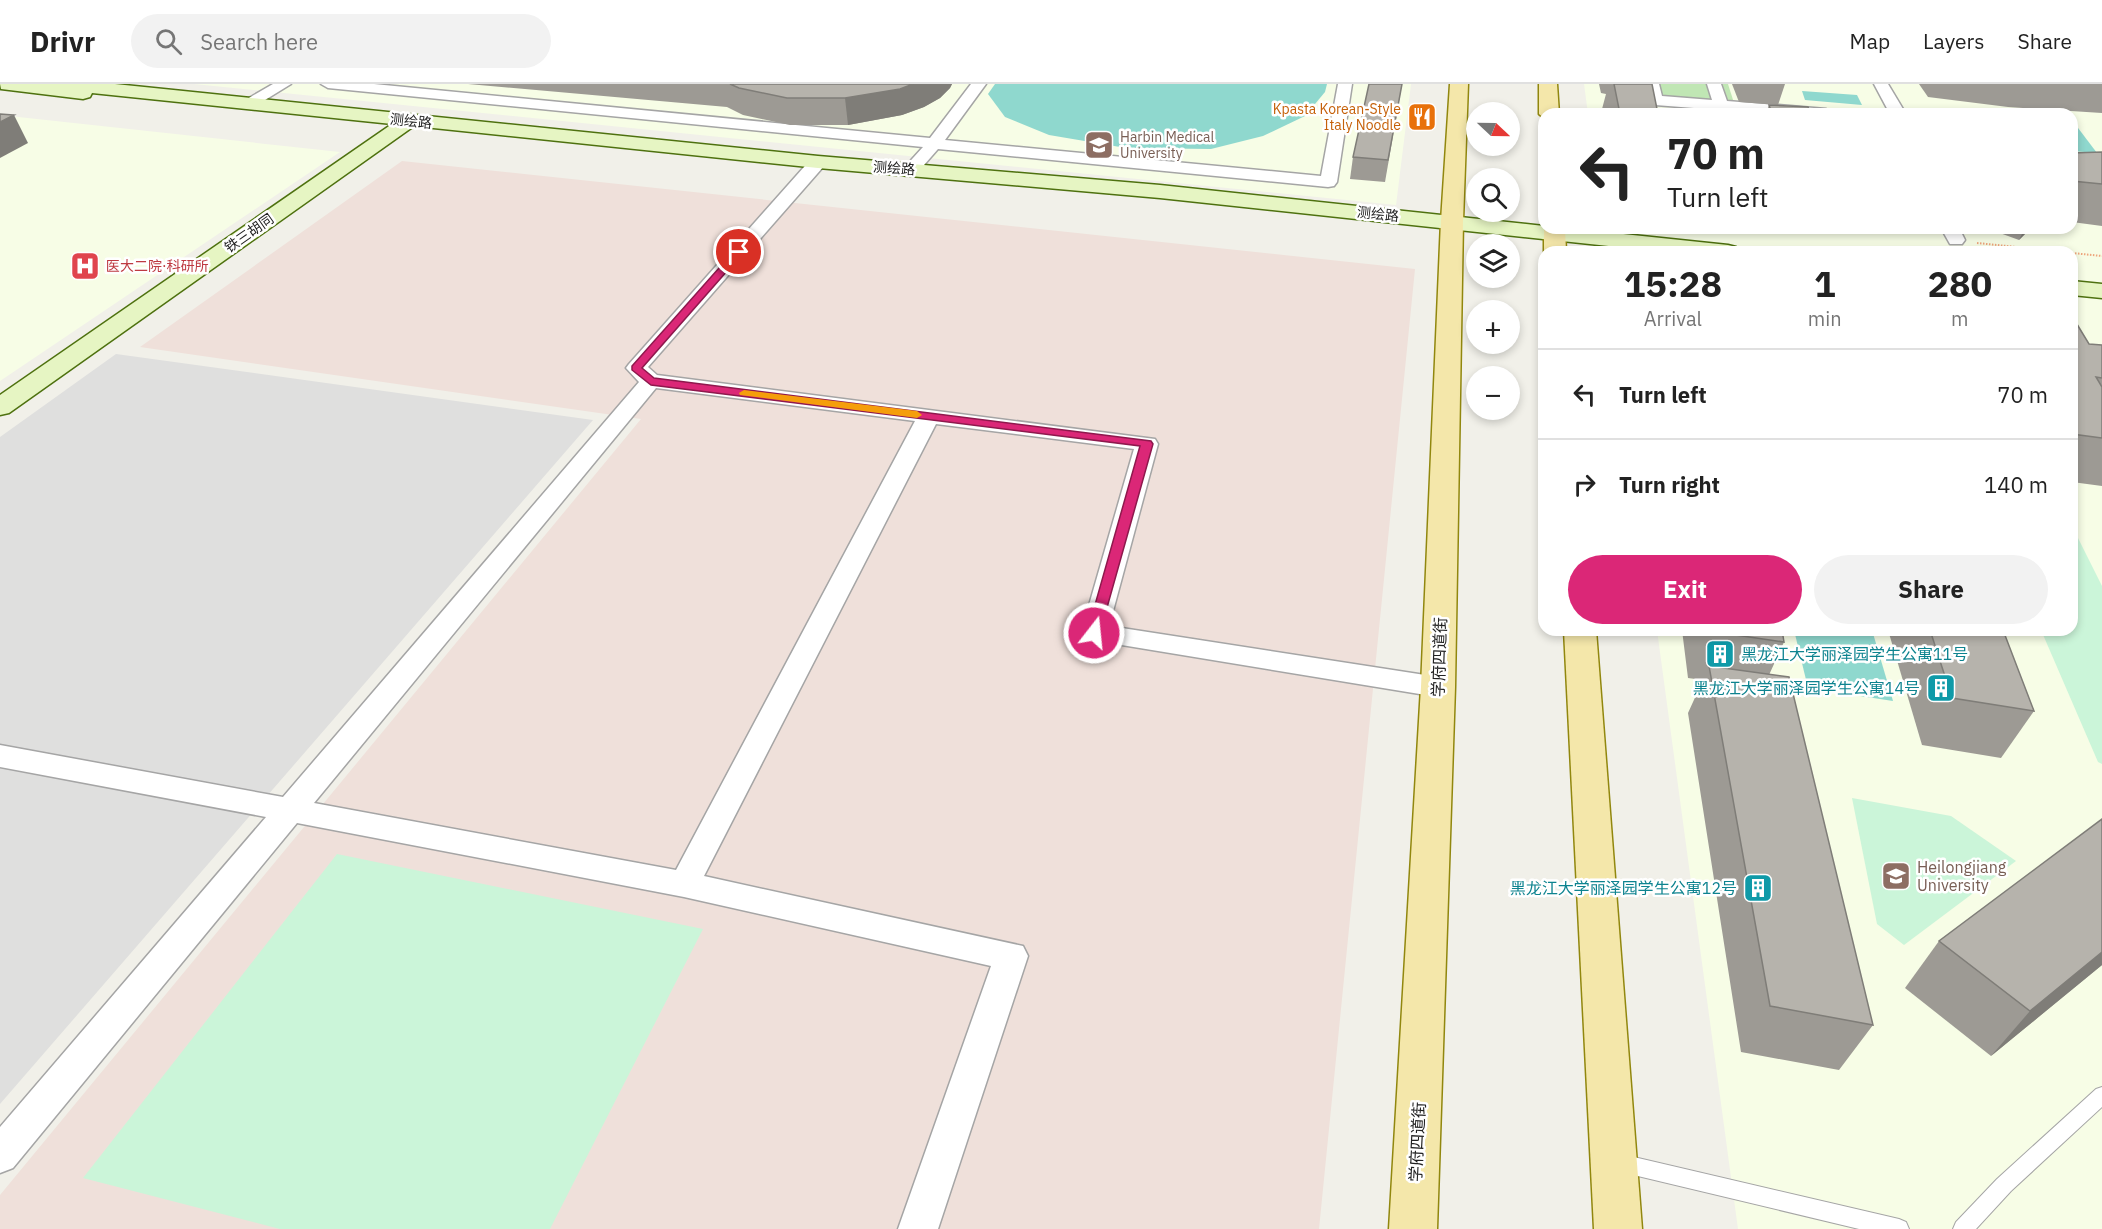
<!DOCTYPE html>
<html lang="en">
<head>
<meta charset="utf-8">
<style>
	body { margin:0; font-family:"IBM Plex Sans","Noto Sans SC",sans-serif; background:#f2f2f2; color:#222; height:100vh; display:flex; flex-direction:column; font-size:22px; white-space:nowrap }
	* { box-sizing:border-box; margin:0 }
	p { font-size:20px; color:#767676 }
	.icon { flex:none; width:33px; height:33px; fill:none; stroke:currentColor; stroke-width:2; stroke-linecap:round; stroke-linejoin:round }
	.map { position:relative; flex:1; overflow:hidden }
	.panel { position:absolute; left:1538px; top:162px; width:540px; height:390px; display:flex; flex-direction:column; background:#fff; border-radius:18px; box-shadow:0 3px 9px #0003 }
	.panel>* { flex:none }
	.guide { position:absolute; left:1538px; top:24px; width:540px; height:126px; border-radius:18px; box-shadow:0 3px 9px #0003; background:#fff; color:#222; overflow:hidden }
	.needle { width:39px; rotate:112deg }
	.fabs { position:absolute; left:1466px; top:18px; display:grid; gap:12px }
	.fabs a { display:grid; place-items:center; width:54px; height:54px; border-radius:50%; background:#fff; box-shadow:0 3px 9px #0003; font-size:30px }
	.pin { position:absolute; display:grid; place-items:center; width:51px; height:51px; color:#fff; margin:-26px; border:3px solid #fff; border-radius:50%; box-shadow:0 2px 6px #0007 }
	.me { position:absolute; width:66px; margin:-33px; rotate:16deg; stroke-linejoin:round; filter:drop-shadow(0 0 4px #0008) }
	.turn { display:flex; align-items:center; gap:21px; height:126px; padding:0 30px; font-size:27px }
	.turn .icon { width:78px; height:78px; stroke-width:2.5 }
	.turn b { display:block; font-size:42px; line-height:51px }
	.eta { display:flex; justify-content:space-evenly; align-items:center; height:102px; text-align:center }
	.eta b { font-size:36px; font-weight:700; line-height:42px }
	.primary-button { display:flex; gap:12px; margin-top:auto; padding:12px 30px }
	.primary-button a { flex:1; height:69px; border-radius:36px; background:#db2777; color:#fff; font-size:24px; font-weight:700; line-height:69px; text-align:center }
	.primary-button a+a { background:#f2f2f2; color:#222 }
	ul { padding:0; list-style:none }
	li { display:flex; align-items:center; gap:18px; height:90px; padding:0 30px; border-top:2px solid #e0e0e0 }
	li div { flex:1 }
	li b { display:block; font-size:22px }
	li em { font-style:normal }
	header { display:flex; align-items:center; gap:36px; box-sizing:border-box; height:84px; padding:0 30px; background:#fff; border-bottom:2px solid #e0e0e0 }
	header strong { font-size:28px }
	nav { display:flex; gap:33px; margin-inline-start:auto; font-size:21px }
	.search { width:420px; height:54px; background:#f2f2f2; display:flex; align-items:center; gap:15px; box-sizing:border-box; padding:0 21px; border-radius:33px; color:#767676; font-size:22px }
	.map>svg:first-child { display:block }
	.residential { fill:#dfdfde }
	.commercial { fill:#efe0da }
	.education { fill:#f7fde6 }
	.grass { fill:#c0e6b4 }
	.park { fill:#cbf5d9 }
	.pitch { fill:#8fd8ce }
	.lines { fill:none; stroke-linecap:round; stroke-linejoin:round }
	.lane-casing { stroke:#a5a5a5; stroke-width:2 }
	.street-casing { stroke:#a5a5a5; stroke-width:3 }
	.secondary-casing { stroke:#4e710f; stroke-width:3 }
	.primary-casing { stroke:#91870e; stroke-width:3 }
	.path { stroke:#eea57c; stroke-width:2; stroke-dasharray:1.5 1.5; stroke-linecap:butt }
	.lane { fill:#fff; fill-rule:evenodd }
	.street { fill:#fff; fill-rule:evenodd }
	.secondary { fill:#e6f5c3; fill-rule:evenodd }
	.primary { fill:#f4e7aa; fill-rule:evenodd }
	.wall { fill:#9d9a94 }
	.shaded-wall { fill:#7f7d78 }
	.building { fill:#b6b3ac; stroke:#7f7d78; stroke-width:1.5 }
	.route { fill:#db2777; stroke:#8e194d; stroke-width:1.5 }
	.slow { fill:#f59e0b }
	.labels { text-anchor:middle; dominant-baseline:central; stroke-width:5; stroke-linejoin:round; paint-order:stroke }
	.far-food-label { font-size:14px; fill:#c56008; stroke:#fff; text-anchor:end }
	.far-street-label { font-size:14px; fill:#212121; stroke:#fff }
	.far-education-label { font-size:14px; fill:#785e54; stroke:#fff; text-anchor:start }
	.far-health-label { font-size:14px; fill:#be3a42; stroke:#fff; text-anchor:start }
	.culture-label { font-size:16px; fill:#0d838f; stroke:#fff; text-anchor:end }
	.street-label { font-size:16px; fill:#212121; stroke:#fff }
	.education-label { font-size:16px; fill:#785e54; stroke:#fff; text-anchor:start }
</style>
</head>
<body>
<header>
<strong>Drivr</strong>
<div class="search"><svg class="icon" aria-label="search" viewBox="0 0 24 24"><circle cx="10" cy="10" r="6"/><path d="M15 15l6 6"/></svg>Search here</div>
<nav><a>Map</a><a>Layers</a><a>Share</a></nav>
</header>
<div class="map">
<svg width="2102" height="1145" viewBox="0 0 2102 1145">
	<rect width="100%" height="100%" fill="#f1f0e9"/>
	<polygon class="residential" points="116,270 593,336 0,1020 0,353"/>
	<polygon class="commercial" points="402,77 1415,185 1319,1145 0,1145 0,1111 641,335 140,263"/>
	<g class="education">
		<polygon points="194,0 1411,0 1396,121"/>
		<polygon points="1584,0 2102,0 2102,1145 1738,1145 1657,546 2072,546 2072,168 1607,168 1603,144 2072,144 2072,30 1588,30"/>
		<polygon points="0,31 340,68 0,297"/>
	</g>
	<polygon class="grass" points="1657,0 1728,0 1734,19 1660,14"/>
	<g class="park">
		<polygon points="1693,21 1803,30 1673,30 1673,24"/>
		<polygon points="2072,442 2102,502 2102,680 2098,678 2041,546 2072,546"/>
		<polygon points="1852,714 1951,732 2016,777 1904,861 1877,840"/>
		<polygon points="337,770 703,845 550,1145 280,1145 83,1094"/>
	</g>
	<g class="pitch">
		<polygon points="995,0 1327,0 1325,8 1305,32 1263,52 1211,65 1126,64 1049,51 1005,33 988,10"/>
		<polygon points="1802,7 1857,11 1862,21 1805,16"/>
		<polygon points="2072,36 2097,69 2072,67"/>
		<polygon points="1794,546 1872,546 1893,617 1808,604"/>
	</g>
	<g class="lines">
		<g class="lane-casing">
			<g id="lane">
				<polygon points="2102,1003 2102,1023 2011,1107 1976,1145 1953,1145 1956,1138 1997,1095 2096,1005"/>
				<polygon points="1621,1070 1899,1135 1906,1138 1909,1145 1859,1145 1621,1088 1614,1085 1612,1079 1614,1073"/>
			</g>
		</g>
		<g class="street-casing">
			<g id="street">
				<polygon points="273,0 291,0 252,24 242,24 239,21 242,18"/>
				<polygon points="321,0 374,0 930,54 971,0 986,0 945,56 1321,92 1338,0 1352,0 1337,98 1334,102 1328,103 938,65 917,89 911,90 903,85 923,63 328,4"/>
				<polygon points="1645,0 1659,0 1662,12 1712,16 1707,0 1721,0 1727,17 1826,25 1834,30 1772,30 1655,21 1647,16"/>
				<polygon points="1874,0 1888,0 1906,30 1890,30"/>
				<path d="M818 73 826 78 824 82 648 283 657 291 1155 355 1158 360 1109 542 1438 593 1448 596 1452 603 1448 610 1438 613 1085 555 1081 549 1134 365 936 340 704 792 1023 862 1028 872 938 1145H898L991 882 684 813 297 739 13 1084 0 1089V1043L266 733 0 683V661L283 713 639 298 626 284 629 280 812 74ZM656 304 915 337 676 786 314 719Z"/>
				<polygon points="1941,144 1959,144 1965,156 1962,160 1950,160"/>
			</g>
		</g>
		<g class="secondary-casing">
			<g id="secondary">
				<polygon points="0,0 115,0 818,72 1160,101 1544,142 1544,144 1566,144 1728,161 1736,163 1739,168 1665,168 1160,114 818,84 414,42 9,329 0,331 0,311 392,40 92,9 90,13 83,15 1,5"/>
				<polygon points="2072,197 2102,200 2102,214 2072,211"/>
			</g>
		</g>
		<g class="primary-casing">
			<g id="primary">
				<polygon points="1450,0 1468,0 1463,137 1455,603 1437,1145 1389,1145 1421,603 1441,137"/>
				<polygon points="1539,0 1557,0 1559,30 1544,30 1544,34 1539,30"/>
				<polygon points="1544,143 1565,144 1566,168 1544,168"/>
				<polygon points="1564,546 1596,546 1642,1145 1594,1145"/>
			</g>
		</g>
		<g class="path">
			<polyline points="1977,159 2066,168"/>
			<polyline points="2072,169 2102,172"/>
		</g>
		<use href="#lane" class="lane"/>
		<use href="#street" class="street"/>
		<use href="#secondary" class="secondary"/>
		<use href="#primary" class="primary"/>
	</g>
	<g class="wall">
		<polygon points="468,0 952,0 950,4 940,14 924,23 902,31 848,41 790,41 743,31 727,23"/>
		<polygon points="1402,0 1385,98 1350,95 1353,73"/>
		<polygon points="1599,0 1652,0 1658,30 1603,30 1602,25 1606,10 1601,9"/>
		<polygon points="1732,0 1785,0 1778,21 1739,18"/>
		<polygon points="1919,0 2102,0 2102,29 2008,23 1928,13"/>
		<polygon points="1769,21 1811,30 1766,30"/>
		<polygon points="2102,68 2102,142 2072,138 2072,69"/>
		<polygon points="1909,144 1930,144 1929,146"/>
		<polygon points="1986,144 2031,144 2019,156"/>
		<polygon points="2072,232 2089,260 2102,261 2102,402 2072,398"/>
		<polygon points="1682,546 1782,546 1784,558 1769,591 1873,941 1839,986 1741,968 1688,629 1703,596 1688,594"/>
		<polygon points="1888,546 2003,546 2034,627 2001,674 1922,661"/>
		<polygon points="1939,857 2102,881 1991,972 1905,904"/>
	</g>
	<g class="shaded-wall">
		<polygon points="913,0 952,0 950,4 940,14 924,23 902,31 848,41 845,14"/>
		<polygon points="14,31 28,59 0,74 0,38"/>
		<polygon points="2025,144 2031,144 2019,156"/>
		<polygon points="2102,868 2102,881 1991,972 2030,927"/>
	</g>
	<g class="building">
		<polygon points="730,0 913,0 900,5 845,14 787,14 739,4"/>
		<polygon points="1369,0 1402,0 1388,76 1353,73"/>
		<polygon points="1614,0 1652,0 1658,30 1620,30"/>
		<polygon points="1769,21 1808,23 1811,30 1772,30"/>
		<polygon points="0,30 14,31 0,38"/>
		<polygon points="2102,68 2102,100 2072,97 2072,69"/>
		<polygon points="2072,232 2089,260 2102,261 2102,294 2096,293 2102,303 2102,354 2072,350"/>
		<polygon points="1709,546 1782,546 1784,558 1709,547"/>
		<polygon points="1930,546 2003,546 2034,627 1952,614"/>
		<polygon points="1709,582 1789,593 1873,941 1770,922"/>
		<polygon points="2102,735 2102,868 2030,927 1939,857"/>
	</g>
	<polygon class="route" points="739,165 743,168 742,170 642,284 654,294 1151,357 1153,360 1099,552 1089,552 1087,549 1140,362 651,301 632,286 632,282 735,166"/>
	<polygon class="slow" points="744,306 917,327 922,331 917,334 740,311 739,309"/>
	<defs>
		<g id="restaurant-square" transform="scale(1.5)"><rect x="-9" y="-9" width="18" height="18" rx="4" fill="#e8710a" stroke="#fff"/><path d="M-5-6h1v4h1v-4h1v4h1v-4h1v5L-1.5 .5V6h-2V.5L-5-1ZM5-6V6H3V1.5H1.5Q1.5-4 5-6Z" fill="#fff"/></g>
		<g id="university-square" transform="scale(1.5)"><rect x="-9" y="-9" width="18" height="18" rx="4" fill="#8d6e63" stroke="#fff"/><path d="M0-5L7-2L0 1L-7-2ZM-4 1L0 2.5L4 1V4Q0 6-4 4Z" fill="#fff"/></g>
		<g id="hospital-square" transform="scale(1.5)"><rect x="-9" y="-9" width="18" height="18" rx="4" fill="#e0444e" stroke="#fff"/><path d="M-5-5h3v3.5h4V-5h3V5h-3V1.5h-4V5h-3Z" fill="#fff"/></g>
		<g id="building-square" transform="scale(1.5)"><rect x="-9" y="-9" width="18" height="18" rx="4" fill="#0f9aa8" stroke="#fff"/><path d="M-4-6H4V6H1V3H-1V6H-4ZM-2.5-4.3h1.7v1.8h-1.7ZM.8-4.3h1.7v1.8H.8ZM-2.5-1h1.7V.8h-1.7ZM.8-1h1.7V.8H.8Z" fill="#fff"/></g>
	</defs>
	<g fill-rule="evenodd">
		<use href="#restaurant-square" x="1422" y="33"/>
		<use href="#university-square" x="1099" y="61"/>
		<use href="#hospital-square" x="85" y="182"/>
		<use href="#building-square" x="1720" y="570"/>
		<use href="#building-square" x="1941" y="604"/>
		<use href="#university-square" x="1896" y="792"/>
		<use href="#building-square" x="1758" y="804"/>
	</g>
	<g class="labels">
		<g class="far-food-label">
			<text x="1401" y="25">Kpasta Korean-Style<tspan x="1401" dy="16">Italy Noodle</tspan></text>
		</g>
		<g class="far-street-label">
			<text transform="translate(411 37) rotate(6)">测绘路</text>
			<text transform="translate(894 84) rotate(4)">测绘路</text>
			<text transform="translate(1378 130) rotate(6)">测绘路</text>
			<text transform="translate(249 149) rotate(-35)">铁三胡同</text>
		</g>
		<g class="far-education-label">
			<text x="1120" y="53">Harbin Medical<tspan x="1120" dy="16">University</tspan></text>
		</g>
		<g class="far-health-label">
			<text x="106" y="182">医大二院·科研所</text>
		</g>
		<g class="culture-label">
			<text x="1741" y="570" text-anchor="start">黑龙江大学丽泽园学生公寓11号</text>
			<text x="1920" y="604">黑龙江大学丽泽园学生公寓14号</text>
			<text x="1737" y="804">黑龙江大学丽泽园学生公寓12号</text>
		</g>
		<g class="street-label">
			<text transform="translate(1439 573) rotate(-88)">学府四道街</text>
			<text transform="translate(1417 1058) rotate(-87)">学府四道街</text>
		</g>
		<g class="education-label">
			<text x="1917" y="783">Heilongjiang<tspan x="1917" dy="18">University</tspan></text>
		</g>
	</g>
</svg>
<div class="fabs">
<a><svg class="needle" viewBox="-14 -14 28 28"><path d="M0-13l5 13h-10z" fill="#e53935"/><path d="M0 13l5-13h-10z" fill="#767676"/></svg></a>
<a><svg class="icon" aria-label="search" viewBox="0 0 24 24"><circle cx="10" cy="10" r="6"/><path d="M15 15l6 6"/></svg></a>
<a><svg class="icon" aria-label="layers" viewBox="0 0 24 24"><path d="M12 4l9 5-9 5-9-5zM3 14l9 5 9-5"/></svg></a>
<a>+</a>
<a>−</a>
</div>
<div class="pin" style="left:739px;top:168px;background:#d93025"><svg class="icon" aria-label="arrive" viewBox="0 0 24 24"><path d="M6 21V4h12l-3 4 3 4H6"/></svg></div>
<svg class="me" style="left:1094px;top:549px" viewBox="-20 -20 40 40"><circle r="17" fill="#db2777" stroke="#fff" stroke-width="3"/><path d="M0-11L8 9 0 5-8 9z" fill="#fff"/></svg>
<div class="guide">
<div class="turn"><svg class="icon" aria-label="left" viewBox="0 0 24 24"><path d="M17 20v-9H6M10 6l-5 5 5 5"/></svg><div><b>70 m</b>Turn left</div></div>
</div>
<section class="panel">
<div class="eta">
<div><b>15:28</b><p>Arrival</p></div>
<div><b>1</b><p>min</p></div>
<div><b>280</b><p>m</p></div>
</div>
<ul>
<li><svg class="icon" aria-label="left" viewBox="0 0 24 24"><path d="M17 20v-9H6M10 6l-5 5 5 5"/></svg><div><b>Turn left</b></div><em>70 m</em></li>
<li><svg class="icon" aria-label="right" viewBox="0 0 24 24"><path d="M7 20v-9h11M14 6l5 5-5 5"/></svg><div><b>Turn right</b></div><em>140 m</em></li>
</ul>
<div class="primary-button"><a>Exit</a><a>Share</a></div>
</section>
</div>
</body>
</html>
